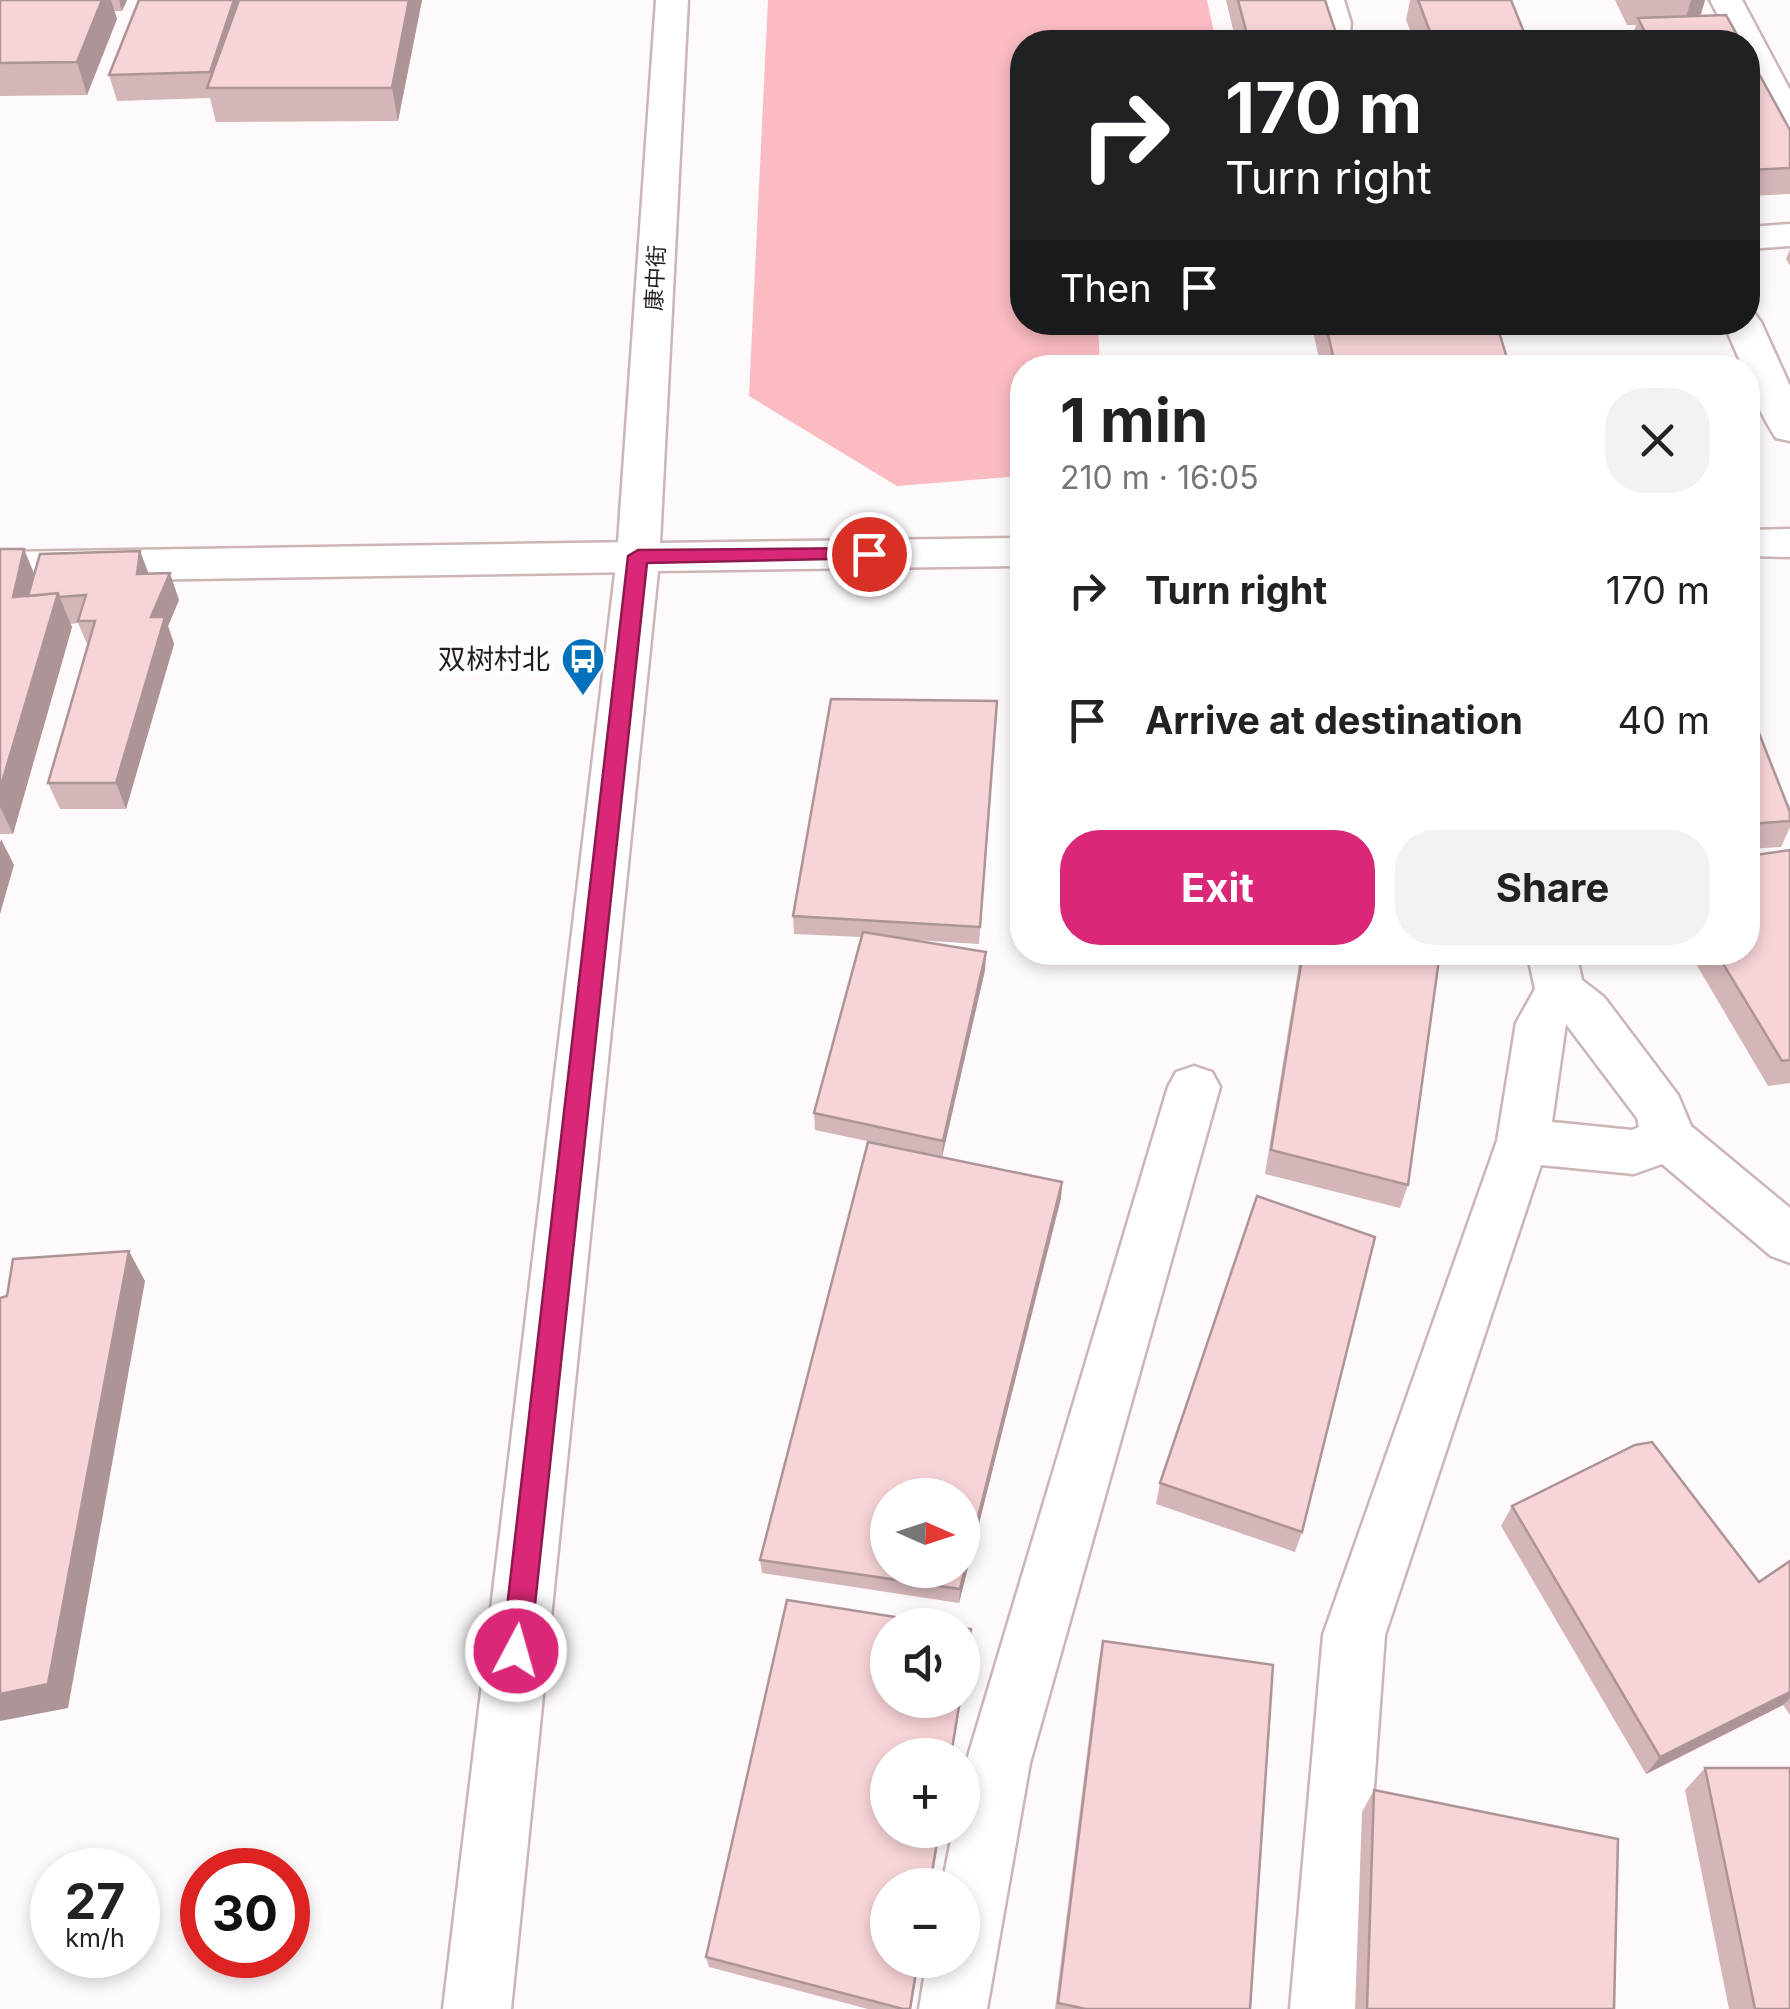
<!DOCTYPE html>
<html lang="en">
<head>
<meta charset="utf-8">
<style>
	body { margin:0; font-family:Inter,"Noto Sans SC",sans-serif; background:#f2f2f2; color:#222; height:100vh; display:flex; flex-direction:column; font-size:38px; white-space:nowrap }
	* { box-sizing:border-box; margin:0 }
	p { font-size:32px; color:#767676 }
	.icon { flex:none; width:55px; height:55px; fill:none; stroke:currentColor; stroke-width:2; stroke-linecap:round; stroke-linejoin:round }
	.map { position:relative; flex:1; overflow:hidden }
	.sheet { position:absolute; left:1010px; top:355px; width:750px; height:610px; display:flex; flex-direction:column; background:#fff; border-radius:40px; box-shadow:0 5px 15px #0003 }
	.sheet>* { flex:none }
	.banner { position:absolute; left:1010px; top:30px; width:750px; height:305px; border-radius:40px; box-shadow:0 5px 15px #0003; background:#202124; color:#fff; overflow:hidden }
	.needle { width:65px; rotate:93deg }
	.buttons { position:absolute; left:870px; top:1478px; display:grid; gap:20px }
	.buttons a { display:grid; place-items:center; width:110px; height:110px; border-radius:50%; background:#fff; box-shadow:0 5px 15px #0003; font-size:50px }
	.speed { position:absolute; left:30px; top:1848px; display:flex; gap:20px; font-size:50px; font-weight:700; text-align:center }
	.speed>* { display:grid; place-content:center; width:130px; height:130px; border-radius:50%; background:#fff; box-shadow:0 5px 15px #0003; line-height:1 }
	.speed small { font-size:25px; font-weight:400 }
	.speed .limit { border:15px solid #d22; background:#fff; color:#111 }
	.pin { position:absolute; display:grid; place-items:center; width:85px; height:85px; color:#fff; margin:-42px; border:5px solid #fff; border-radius:50%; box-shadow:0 2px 10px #0007 }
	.me { position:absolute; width:110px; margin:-55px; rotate:6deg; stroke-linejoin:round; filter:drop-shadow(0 0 8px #0008) }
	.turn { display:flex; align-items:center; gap:35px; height:210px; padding:0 50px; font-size:45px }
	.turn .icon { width:130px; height:130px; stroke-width:2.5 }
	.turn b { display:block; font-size:70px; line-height:85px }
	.then { display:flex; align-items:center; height:95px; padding:0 50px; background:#0003; gap:20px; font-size:38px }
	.round { display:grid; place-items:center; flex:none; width:105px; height:105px; border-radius:40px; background:#f2f2f2 }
	.overview { display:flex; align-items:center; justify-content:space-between; height:170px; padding:0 50px }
	h1 { font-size:60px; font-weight:700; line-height:75px }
	.button { display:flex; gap:20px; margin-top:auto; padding:20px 50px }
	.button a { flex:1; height:115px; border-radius:40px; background:#db2777; color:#fff; font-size:40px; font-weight:700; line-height:115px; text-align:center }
	.button a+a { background:#f2f2f2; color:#222 }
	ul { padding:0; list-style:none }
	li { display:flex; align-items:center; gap:30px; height:130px; padding:0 50px }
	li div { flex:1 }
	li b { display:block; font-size:38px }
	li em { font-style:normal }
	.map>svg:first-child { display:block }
	.green { fill:#fbbbc2 }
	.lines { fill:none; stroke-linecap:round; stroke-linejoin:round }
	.street-casing { stroke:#cbb5b7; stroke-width:5 }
	.secondary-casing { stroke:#cbb5b7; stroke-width:5 }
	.street { fill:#fff; fill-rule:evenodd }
	.secondary { fill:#fff; fill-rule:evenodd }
	.wall { fill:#d4b6b9 }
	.shaded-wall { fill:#ad9496 }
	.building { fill:#f7d4d7; stroke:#ad9496; stroke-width:2.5; fill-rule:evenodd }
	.route { fill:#db2777; stroke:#8e194d; stroke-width:2.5 }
	.labels { text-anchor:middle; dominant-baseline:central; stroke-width:9; stroke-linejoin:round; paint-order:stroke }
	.far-street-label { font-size:22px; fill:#241c1d; stroke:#fff }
	.poi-label { font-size:28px; fill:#241c1d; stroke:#fff; text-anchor:end }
</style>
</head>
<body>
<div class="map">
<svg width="1790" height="2009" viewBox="0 0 1790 2009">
	<rect width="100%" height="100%" fill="#fef9fa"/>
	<polygon class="green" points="768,0 1207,0 1216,42 1022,42 1022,322 1098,323 1100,367 1022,368 1022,476 897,486 749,396"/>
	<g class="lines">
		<g class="street-casing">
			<g id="street">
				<polygon points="656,0 688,0 660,543 1022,538 1022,566 658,571 511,2009 443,2009 617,557"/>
				<polygon points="1312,0 1344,0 1351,23 1349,42 1317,42 1319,23"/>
				<polygon points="1710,0 1742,0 1790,90 1790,132 1778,129 1748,72 1748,42 1732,42"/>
				<polygon points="1790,224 1790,246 1748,249 1748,227"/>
				<path d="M1748 312 1755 314 1761 322 1790 386V441L1776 438C1764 420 1748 389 1748 368H1743L1723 322H1748Z"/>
				<polygon points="1790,529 1790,557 1748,556 1748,530"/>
				<path d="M1527 952H1576L1582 980 1604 997 1678 1095 1691 1126 1790 1208V1263L1771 1256 1662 1164 1634 1174 1541 1165 1385 1635 1358 2009H1290L1323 1635 1497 1141 1516 1023 1535 989ZM1566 1024 1637 1118 1639 1127 1632 1130 1552 1122Z"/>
				<polygon points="1194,1066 1212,1072 1220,1087 1030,1763 987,2009 919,2009 927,1960 962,1960 962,1885 942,1885 953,1830 962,1830 966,1763 1168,1087 1176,1072"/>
			</g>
		</g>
		<g class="secondary-casing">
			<polygon id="secondary" points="638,542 654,546 661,557 654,568 638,572 0,582 0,552"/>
		</g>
		<use href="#street" class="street"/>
		<use href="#secondary" class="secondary"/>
	</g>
	<g class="wall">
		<polygon points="0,0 127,0 122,11 114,11 117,19 87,95 0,96"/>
		<polygon points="139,0 422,0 398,121 216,122 210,98 117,101 109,75"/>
		<polygon points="1226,0 1325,0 1339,42 1236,42"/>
		<polygon points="1410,0 1511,0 1528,42 1415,42 1406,20"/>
		<polygon points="1615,0 1705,0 1701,14 1696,16 1741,42 1631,42 1636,25 1627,25"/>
		<polygon points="1748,54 1790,130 1790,194 1748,196"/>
		<polygon points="1790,249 1790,266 1786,259"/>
		<polygon points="1311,322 1496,322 1510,368 1321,368"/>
		<polygon points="0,549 34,575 140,551 148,573 179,600 168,626 174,644 126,809 60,809 48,783 88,646 78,623 70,624 72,627 13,834 0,834"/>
		<polygon points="997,701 979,944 916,940 986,952 985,970 942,1157 815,1130 814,1113 861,937 794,934 793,916"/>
		<polygon points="1748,705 1790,812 1790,827 1781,847 1748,849"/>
		<polygon points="1790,850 1790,1083 1768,1086 1689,952 1748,952"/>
		<polygon points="1301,952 1440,952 1408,1185 1400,1208 1265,1174"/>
		<polygon points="1062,1182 1061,1198 959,1603 762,1573 760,1560"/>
		<polygon points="1160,1483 1302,1532 1295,1552 1156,1504"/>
		<polygon points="1512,1506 1759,1582 1790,1561 1790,1715 1783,1705 1646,1774 1501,1526"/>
		<polygon points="787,1600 946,1625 888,1625 888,1700 961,1700 952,1755 888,1755 888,1830 940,1830 931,1885 888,1885 888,1960 919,1960 911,2009 868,2009 709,1967 706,1957"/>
		<polygon points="1103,1641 1250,2009 1055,2009 1098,1666"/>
		<polygon points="1705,1768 1790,2009 1729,2009 1685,1790"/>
		<polygon points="1374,1790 1614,2009 1355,2009 1362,1812"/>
	</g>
	<g class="shaded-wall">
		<polygon points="102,0 111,0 117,19 87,95 77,62"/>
		<polygon points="119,0 127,0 122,11"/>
		<polygon points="234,0 248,0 214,88 210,72"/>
		<polygon points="409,0 422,0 398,121 392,88"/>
		<polygon points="1691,0 1705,0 1701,14 1684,24"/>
		<polygon points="24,549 38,583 28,599 13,597"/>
		<polygon points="140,551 150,577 137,574"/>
		<polygon points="170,573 179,600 168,626 174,644 126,809 116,783 151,617"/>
		<polygon points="58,593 72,627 13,834 0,807 0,789"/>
		<polygon points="1,839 14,865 0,914 0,843"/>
		<polygon points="986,952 985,970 942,1157 943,1141"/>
		<polygon points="1062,1182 1061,1198 959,1603 960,1589"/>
		<polygon points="129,1251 145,1281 68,1708 0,1721 0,1694"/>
		<polygon points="1790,1692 1790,1698 1783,1705 1646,1774 1660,1757"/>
	</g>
	<g class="building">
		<polygon points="0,0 102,0 77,62 0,63"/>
		<polygon points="139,0 234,0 210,72 109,75"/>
		<polygon points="239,0 409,0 392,88 207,88"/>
		<polygon points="1238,0 1325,0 1339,42 1249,42"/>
		<polygon points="1418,0 1511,0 1528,42 1434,42"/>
		<polygon points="1726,15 1741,42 1650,42 1638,18"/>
		<polygon points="1748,54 1790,130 1790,168 1748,170"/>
		<polygon points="1325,322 1496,322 1510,368 1336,368"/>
		<polygon points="0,549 24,549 13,597 58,593 0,789"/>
		<polygon points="140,551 137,574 170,573 151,617 165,617 116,783 48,783 95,621 78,621 86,595 59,597 58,593 28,596 40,554"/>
		<polygon points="831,699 997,701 980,927 793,916"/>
		<polygon points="1748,705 1790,812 1790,821 1748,824"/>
		<polygon points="1790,850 1790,1060 1782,1061 1716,952 1748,952 1748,856"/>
		<polygon points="863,932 986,952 943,1141 814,1113"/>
		<polygon points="1303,952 1440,952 1408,1185 1271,1150"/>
		<path d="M868 1142 1062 1182 960 1589 760 1560ZM888 1495H962V1570H888Z"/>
		<polygon points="1257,1196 1375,1237 1302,1532 1160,1483"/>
		<polygon points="129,1251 48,1684 0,1694 0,1298 7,1296 13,1259"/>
		<polygon points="1652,1442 1759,1582 1790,1561 1790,1692 1660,1757 1512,1506 1635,1445"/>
		<polygon points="787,1600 946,1625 888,1625 888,1700 960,1700 951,1755 888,1755 888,1830 939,1830 930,1885 888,1885 888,1960 918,1960 910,2009 903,2009 706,1957"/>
		<polygon points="962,1628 971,1629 962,1683"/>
		<polygon points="1103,1641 1273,1665 1250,2009 1086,2009 1058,2003"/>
		<polygon points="1705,1768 1790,1768 1790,2009 1755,2009"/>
		<polygon points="1374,1790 1618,1839 1614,2009 1367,2009"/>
	</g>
	<polygon class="route" points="869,548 875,549 875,558 647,563 530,1651 526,1661 516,1665 506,1661 502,1651 628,556 638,550"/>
	<defs>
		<g id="bus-pin" transform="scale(2.25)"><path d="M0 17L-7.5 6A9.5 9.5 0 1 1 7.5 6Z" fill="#0370bb" stroke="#fff"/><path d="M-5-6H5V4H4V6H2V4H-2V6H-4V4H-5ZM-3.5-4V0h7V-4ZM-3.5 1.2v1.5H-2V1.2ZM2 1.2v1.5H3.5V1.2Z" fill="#fff"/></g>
	</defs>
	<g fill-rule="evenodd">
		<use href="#bus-pin" x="583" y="659"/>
	</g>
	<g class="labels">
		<g class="far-street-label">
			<text transform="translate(655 278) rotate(-87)">康中街</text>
		</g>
		<g class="poi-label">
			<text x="550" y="659">双树村北</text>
		</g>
	</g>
</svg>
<div class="buttons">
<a><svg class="needle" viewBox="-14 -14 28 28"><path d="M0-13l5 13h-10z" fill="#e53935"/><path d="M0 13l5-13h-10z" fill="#767676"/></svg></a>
<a><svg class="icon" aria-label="sound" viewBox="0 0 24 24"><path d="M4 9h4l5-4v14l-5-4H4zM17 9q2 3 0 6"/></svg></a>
<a>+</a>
<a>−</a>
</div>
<div class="speed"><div>27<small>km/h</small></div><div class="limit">30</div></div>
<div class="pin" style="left:869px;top:554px;background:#d93025"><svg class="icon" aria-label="arrive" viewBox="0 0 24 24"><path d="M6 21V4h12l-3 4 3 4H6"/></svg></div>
<svg class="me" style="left:516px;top:1651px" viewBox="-20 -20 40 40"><circle r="17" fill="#db2777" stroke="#fff" stroke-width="3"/><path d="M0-11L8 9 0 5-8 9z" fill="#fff"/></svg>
<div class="banner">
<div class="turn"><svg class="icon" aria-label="right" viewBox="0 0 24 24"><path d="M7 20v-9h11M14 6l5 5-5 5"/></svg><div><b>170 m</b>Turn right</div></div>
<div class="then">Then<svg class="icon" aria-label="arrive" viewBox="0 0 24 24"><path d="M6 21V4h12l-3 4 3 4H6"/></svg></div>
</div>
<section class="sheet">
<div class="overview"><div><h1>1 min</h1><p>210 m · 16:05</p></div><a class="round"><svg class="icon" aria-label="close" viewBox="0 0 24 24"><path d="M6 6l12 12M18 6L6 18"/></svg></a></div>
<ul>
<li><svg class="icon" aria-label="right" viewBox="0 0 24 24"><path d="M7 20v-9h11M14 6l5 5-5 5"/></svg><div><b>Turn right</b></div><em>170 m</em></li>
<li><svg class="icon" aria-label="arrive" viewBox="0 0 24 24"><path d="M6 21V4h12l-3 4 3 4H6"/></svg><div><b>Arrive at destination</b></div><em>40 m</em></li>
</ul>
<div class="button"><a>Exit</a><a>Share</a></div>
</section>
</div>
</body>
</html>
